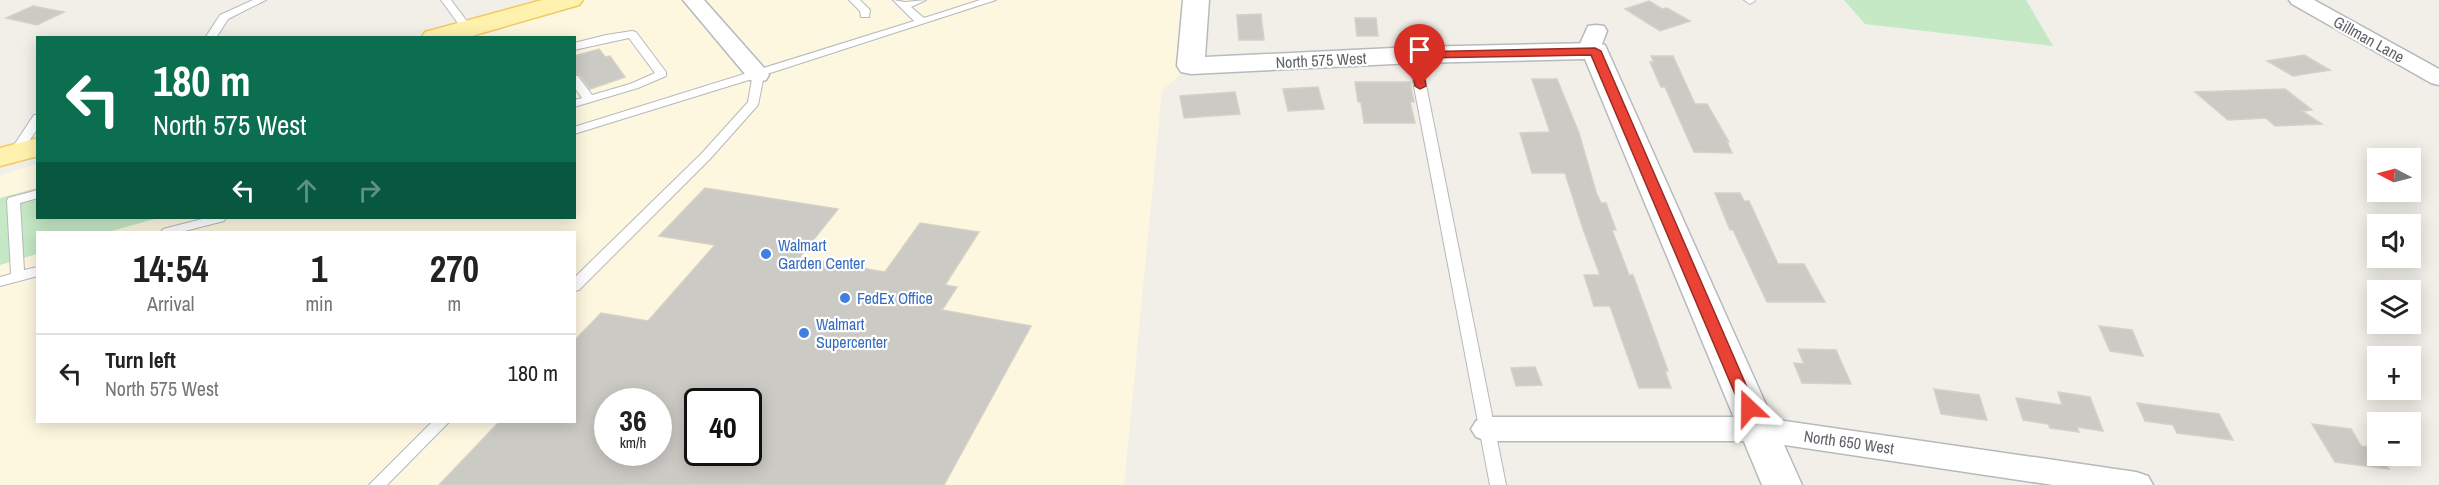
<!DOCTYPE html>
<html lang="en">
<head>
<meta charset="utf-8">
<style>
	body { margin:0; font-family:"Archivo Narrow",sans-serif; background:#f6f6f6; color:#222; height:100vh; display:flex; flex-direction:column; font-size:22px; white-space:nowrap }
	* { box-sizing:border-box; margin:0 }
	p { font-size:20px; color:#767676 }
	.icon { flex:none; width:33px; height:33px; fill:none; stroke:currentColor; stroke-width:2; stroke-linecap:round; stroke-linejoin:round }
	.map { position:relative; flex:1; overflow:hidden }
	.drawer { position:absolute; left:36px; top:231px; width:540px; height:192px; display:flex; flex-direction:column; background:#fff; border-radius:0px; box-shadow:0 3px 15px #0003 }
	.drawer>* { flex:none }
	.banner { position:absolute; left:36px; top:36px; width:540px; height:183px; border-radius:0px; box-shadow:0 3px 15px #0003; background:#0b6e4f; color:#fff; overflow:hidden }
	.needle { width:39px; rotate:276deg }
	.fabs { position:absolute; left:2367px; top:148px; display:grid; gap:12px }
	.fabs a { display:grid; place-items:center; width:54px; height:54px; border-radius:0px; background:#fff; box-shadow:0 3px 15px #0003; font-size:30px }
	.speed { position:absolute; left:594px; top:388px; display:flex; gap:12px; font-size:30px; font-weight:700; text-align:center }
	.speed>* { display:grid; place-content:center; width:78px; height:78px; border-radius:50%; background:#fff; box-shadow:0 3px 15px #0003; line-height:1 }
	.speed small { font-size:15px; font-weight:400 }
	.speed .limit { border:3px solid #111; border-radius:9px; background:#fff; color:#111 }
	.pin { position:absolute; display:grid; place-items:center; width:51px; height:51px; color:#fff; margin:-62px -26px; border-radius:50% 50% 50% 0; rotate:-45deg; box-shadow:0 0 6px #0007 }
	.pin .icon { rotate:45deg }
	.me { position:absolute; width:66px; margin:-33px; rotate:337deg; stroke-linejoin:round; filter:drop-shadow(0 0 4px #0008) }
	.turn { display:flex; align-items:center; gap:21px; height:126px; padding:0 18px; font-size:27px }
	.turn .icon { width:78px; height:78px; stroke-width:2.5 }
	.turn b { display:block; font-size:42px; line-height:51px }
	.lanes { display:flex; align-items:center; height:57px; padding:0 18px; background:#0003; justify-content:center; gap:30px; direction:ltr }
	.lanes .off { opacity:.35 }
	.eta { display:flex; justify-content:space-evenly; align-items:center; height:102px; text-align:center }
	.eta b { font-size:36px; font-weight:700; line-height:42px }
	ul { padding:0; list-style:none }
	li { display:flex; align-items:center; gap:18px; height:78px; padding:0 18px; border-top:2px solid #e0e0e0 }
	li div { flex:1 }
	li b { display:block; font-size:22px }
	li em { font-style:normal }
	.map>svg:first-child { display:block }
	.commercial { fill:#fef7e0; fill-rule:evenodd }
	.green { fill:#c5e8c5 }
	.building { fill:#cccac5; stroke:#d6d1c6; stroke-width:1.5; fill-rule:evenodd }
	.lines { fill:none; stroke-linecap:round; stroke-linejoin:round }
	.lane-casing { stroke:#b5b8bc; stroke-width:2 }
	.street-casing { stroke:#b5b8bc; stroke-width:3 }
	.secondary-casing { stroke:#b6babf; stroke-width:3 }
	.primary-casing { stroke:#f2c960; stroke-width:3 }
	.lane { fill:#fff; fill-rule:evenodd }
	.street { fill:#fff; fill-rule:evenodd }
	.secondary { fill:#fff; fill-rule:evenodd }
	.primary { fill:#fff2af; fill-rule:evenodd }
	.route { fill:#ea4335; stroke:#982c22; stroke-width:1.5 }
	.shop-dot { fill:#3f7fe0; stroke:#fff; stroke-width:2 }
	.labels { text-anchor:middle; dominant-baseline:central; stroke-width:4.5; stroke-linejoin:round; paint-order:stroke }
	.street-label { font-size:16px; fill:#5f6368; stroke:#fff }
	.shop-label { font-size:16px; fill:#366cbe; stroke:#fff; text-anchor:start }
</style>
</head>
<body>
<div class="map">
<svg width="2439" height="485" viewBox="0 0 2439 485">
	<rect width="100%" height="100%" fill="#f1efe8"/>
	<path class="commercial" d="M580 0H1196L1191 66 1162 90 1124 485H0V175L37 164 38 218H574V38L455 37ZM38 232H574V422H38ZM608 402H658V453H608ZM698 402H748V453H698Z"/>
	<g class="green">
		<polygon points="1844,0 2026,0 2053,46 1865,24"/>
		<polygon points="37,188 38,218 158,218 108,232 38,232 37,254 0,265 0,198"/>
	</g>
	<g class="building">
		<polygon points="1649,1 1662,9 1667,8 1690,21 1660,31 1625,9"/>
		<polygon points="33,6 64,12 37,25 6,18"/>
		<polygon points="1261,14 1264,40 1239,40 1237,15"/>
		<polygon points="1355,18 1376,18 1378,36 1357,36"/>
		<polygon points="599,49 605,57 610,56 625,77 590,89 580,75 574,73 574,56"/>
		<polygon points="2304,55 2330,70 2293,76 2267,61"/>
		<polygon points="1651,56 1673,56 1695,104 1707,104 1729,142 1727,142 1732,153 1694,152 1665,87 1661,87 1650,62 1654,62"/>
		<polygon points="1532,79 1557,79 1579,133 1596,192 1601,203 1606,203 1616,230 1612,230 1629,275 1633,275 1668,371 1665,371 1671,388 1639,388 1610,306 1594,306 1584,275 1600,275 1583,229 1565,173 1532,173 1520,133 1550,132"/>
		<polygon points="1355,82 1410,82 1414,102 1410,102 1415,123 1364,123 1361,102 1358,102"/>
		<polygon points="1318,87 1324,109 1288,111 1283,89"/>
		<polygon points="2285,89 2312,110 2302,111 2322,124 2275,126 2266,118 2228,120 2195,92"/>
		<polygon points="1235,92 1240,114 1184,118 1180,96"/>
		<path d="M705 188 838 209 799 258 885 272 920 223 979 232 945 285 957 287 942 310 1031 326 944 485H439L499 422H574V341L601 313 648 321 715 245 659 236ZM608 402H658V453H608ZM698 402H748V453H698Z"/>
		<polygon points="1715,193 1740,193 1744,201 1749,201 1778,264 1804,264 1825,302 1767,302 1733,230 1730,230"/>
		<polygon points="2099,326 2132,330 2143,356 2110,351"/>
		<polygon points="1798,349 1836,350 1851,384 1802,383 1794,363 1804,364"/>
		<polygon points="1535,367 1542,385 1516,386 1511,368"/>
		<polygon points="1934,389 1979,395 1987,420 1941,414"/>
		<polygon points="2058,392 2090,397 2103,431 2077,427 2079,432 2050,428 2048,424 2023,420 2016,398 2062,405"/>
		<polygon points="2137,403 2219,414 2233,440 2177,433 2173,425 2145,421"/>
		<polygon points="2312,424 2351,429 2361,446 2375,447 2378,456 2380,456 2389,469 2335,462"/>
	</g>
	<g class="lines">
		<g class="lane-casing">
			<g id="lane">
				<polygon points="253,0 266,0 228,19 216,38 205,38 220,15"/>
				<polygon points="441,0 451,0 472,28 471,30 463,30"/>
				<polygon points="849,0 860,0 870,10 869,17 861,17 860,11"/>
				<polygon points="893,0 905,2 926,0 911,7 924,18 980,0 996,0 764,75 758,105 710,159 579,290 574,291 574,278 702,153 748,102 752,79 574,134 574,127 914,21"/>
				<polygon points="1744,0 1755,0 1755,1 1750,4"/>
				<polygon points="632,31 636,32 666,72 666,76 638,88 574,107 574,100 582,98 574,87 574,75 578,76 592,95 630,84 655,73 629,38 574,50 574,43 606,35"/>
				<polygon points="1414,52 1420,55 1506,485 1490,485 1408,55"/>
				<polygon points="34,115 38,115 38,128 18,157 10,157 8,154"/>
				<polygon points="38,190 38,198 20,203 24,270 38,267 38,276 0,286 0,277 11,274 7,201 8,198"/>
				<polygon points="206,218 226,218 224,221 181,232 161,232 163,229"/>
				<polygon points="432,422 449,422 387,485 369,485"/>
			</g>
		</g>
		<g class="street-casing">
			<g id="street">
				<polygon points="683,0 704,0 766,70 769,75 766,80 758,82 750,80"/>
				<polygon points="2289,0 2314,0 2439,69 2439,85 2431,83 2292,4"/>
				<polygon points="1596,25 1604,26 1607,31 1602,44 1606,51 1603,56 1595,58 1587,56 1580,44 1588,26"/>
				<polygon points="1487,417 1758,417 2136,472 2148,476 2153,485 2053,485 1758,441 1487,441 1476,437 1471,429 1476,421"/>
			</g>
		</g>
		<g class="secondary-casing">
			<polygon id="secondary" points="1183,0 1209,0 1205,57 1414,47 1595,43 1605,45 1802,485 1762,485 1585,59 1414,63 1191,74 1181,72 1177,66"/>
		</g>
		<g class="primary-casing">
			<g id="primary">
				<polygon points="542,0 583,0 579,5 465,38 421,38 425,32"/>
				<polygon points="38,138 38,156 0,166 0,148"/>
			</g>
		</g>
		<use href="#lane" class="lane"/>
		<use href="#street" class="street"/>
		<use href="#secondary" class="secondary"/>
		<use href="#primary" class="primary"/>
	</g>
	<polygon class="route" points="1595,48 1601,51 1756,408 1754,412 1743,412 1741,408 1591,55 1421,58 1426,86 1420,89 1415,86 1409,55 1414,52"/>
	<g class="shop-dot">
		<circle cx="766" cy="254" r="6"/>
		<circle cx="845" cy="298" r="6"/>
		<circle cx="804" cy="333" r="6"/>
	</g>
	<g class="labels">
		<g class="street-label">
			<text transform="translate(2369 39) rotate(29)">Gillman Lane</text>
			<text transform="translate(1321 60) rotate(-3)">North 575 West</text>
			<text transform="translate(1849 442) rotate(8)">North 650 West</text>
		</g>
		<g class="shop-label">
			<text x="778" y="245">Walmart<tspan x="778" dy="18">Garden Center</tspan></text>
			<text x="857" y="298">FedEx Office</text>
			<text x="816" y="324">Walmart<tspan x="816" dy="18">Supercenter</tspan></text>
		</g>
	</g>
</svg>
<div class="fabs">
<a><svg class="needle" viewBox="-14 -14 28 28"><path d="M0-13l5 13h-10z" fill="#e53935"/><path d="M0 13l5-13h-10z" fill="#767676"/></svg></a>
<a><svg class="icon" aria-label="sound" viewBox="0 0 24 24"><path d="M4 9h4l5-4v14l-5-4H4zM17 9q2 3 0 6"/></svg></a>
<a><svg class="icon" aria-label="layers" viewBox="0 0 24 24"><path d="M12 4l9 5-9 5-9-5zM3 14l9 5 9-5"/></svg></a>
<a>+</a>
<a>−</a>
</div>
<div class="speed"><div>36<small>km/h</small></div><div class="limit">40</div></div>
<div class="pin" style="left:1420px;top:86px;background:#d93025"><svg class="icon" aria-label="arrive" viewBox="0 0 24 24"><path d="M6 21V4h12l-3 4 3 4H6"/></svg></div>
<svg class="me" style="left:1749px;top:408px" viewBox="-20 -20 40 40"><path d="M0-17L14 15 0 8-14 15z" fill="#ea4335" stroke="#fff" stroke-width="4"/></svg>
<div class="banner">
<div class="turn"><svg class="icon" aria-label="left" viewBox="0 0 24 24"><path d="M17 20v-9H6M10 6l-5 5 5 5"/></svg><div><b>180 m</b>North 575 West</div></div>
<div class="lanes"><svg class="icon" aria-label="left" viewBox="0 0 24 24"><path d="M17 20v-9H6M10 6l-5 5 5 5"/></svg><svg class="icon off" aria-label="ahead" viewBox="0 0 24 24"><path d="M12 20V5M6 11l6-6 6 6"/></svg><svg class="icon off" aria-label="right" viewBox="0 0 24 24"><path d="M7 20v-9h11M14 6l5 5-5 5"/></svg></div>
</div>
<section class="drawer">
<div class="eta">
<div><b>14:54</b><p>Arrival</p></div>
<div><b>1</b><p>min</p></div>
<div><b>270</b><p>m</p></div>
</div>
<ul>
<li><svg class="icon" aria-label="left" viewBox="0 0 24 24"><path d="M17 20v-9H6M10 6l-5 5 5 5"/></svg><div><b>Turn left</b><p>North 575 West</p></div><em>180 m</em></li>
</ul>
</section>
</div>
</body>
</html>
